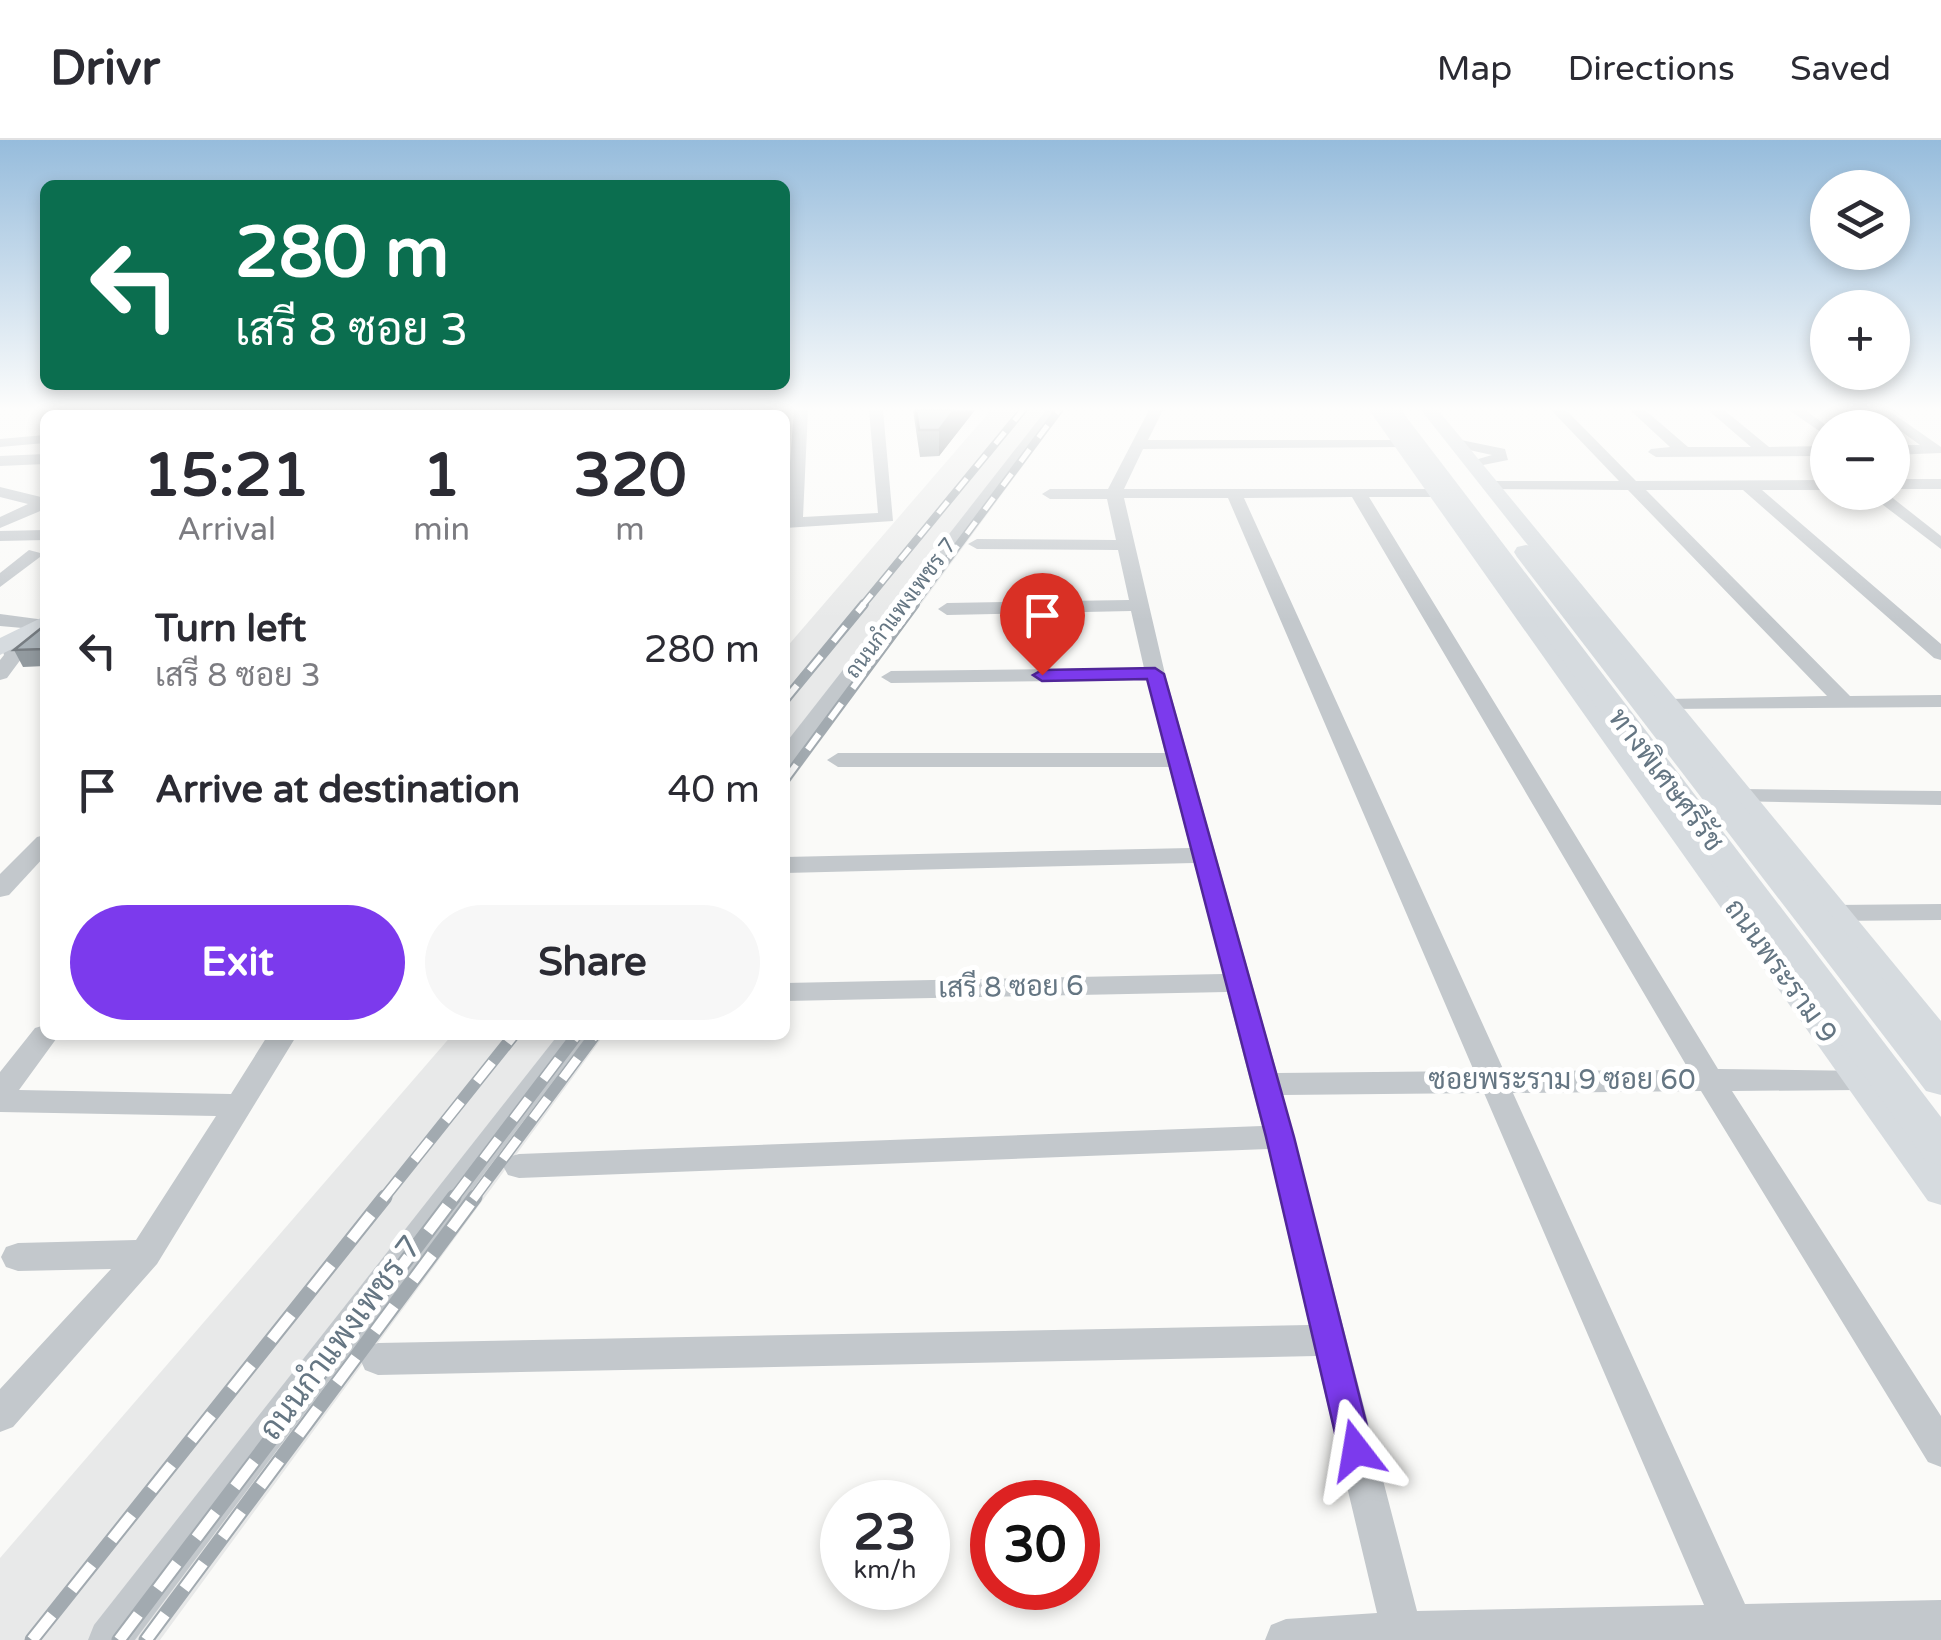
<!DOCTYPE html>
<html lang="en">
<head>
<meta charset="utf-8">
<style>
	body { margin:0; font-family:"Varela Round",Sarabun,sans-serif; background:#f7f7f7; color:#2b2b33; height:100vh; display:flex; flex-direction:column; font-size:38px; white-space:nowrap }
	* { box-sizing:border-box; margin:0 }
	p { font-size:32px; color:#7c7c81 }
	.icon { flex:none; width:55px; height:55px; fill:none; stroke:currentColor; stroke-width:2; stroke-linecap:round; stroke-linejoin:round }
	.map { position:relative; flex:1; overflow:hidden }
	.details { position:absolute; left:40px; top:270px; width:750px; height:630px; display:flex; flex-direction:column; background:#fff; border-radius:15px; box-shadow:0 5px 15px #0003 }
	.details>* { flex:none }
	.top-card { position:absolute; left:40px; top:40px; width:750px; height:210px; border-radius:15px; box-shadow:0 5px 15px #0003; background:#0b6e4f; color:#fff; overflow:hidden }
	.controls { position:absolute; left:1810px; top:30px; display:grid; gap:20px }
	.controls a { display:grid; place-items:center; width:100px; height:100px; border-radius:50%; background:#fff; box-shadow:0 5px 15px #0003; font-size:50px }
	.speed { position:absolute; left:820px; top:1340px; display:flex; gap:20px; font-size:50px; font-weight:700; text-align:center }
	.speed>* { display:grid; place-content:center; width:130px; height:130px; border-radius:50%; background:#fff; box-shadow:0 5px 15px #0003; line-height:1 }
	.speed small { font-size:25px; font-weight:400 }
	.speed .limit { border:15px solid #d22; background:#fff; color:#111 }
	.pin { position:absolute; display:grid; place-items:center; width:85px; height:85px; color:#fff; margin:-102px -42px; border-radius:50% 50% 50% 0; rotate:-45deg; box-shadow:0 0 10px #0007 }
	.pin .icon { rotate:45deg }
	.me { position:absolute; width:110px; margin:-55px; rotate:346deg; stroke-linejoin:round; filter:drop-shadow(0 0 8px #0008) }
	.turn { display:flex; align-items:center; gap:35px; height:210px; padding:0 30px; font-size:45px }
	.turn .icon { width:130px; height:130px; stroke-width:2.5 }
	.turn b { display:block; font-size:70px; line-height:85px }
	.eta { display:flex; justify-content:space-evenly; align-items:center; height:170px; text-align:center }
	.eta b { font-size:60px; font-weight:700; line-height:70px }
	.cta { display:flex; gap:20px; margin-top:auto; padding:20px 30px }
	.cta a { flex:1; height:115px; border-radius:60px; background:#7c3aed; color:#fff; font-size:40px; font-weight:700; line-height:115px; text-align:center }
	.cta a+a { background:#f7f7f7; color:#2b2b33 }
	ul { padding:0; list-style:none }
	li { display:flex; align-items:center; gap:30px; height:140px; padding:0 30px }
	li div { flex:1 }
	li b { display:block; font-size:38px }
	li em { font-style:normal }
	header { display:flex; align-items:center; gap:60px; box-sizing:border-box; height:140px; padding:0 50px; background:#fff; border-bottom:2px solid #e1e1e2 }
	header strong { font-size:48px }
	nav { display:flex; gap:55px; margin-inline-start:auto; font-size:35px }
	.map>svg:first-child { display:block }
	.built { fill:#e8e9e9 }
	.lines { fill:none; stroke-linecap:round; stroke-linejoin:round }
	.minor { fill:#c3c8cc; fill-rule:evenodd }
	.major { fill:#d6dbdf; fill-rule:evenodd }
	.highway { fill:#d6dbdf; fill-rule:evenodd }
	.rail-far3-casing { stroke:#a2aab0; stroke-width:8 }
	.rail-far2-casing { stroke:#a2aab0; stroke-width:10 }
	.rail-far1-casing { stroke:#a2aab0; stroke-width:12 }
	.rail-casing { stroke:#a2aab0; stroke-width:15 }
	.rail-far3 { stroke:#fff; stroke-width:5; stroke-dasharray:15; stroke-linecap:butt }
	.rail-far2 { stroke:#fff; stroke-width:6; stroke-dasharray:19; stroke-linecap:butt }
	.rail-far1 { stroke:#fff; stroke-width:9; stroke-dasharray:25; stroke-linecap:butt }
	.rail { stroke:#fff; stroke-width:11; stroke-dasharray:32; stroke-linecap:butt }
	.wall { fill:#929a9f }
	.shaded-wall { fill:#777d82 }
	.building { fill:#aab3b9; stroke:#777d82; stroke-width:2.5 }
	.route { fill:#7c3aed; stroke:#51269a; stroke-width:2.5 }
	.labels { text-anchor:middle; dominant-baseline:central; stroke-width:10; stroke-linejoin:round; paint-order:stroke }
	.far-street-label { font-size:22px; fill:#657683; stroke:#fff }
	.street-label { font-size:28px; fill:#657683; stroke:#fff }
	.near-street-label { font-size:32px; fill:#657683; stroke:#fff }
</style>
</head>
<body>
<header>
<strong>Drivr</strong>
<nav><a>Map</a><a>Directions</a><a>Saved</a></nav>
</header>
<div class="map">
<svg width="1941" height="1500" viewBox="0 0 1941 1500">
	<rect width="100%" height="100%" fill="#fafaf8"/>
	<g class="built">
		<polygon points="991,270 1064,270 785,649 785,509"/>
		<polygon points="452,895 604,895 160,1500 0,1500 0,1418"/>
	</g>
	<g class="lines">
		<g class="minor">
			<polygon points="135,270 149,270 145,275 131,275"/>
			<polygon points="297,270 319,270 311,275 289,275"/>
			<polygon points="484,270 498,270 497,275 483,275"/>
			<polygon points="633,270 647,270 646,275 632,275"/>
			<polygon points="794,270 808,270 803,377 878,373 869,270 883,270 893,381 785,388"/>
			<polygon points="1046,270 1060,270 793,624 785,626 785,604"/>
			<path d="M1149 270H1163L1148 300H1405L1407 303 1400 307 1143 309 1124 349H1440L1442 352 1434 357H1369L1718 929 1868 931 1873 939 1868 947 1858 950 1732 951 1941 1276V1327L1928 1322 1701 951 1513 953 1745 1464 1941 1460V1500H1265L1271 1485 1286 1479 1377 1473 1316 1216 378 1235 365 1230 360 1219 365 1208 378 1203 1309 1185 1268 1009 519 1038 508 1035 503 1026 508 1017 519 1014 1262 986 1227 852 785 861V843L1223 834 1194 723 785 733V717L1190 708 1169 627H838L827 620 838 613H1165L1147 540 891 543 881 537 891 531 1144 528 1131 471 947 475 938 469 947 463 1129 460 1118 410 977 409 968 404 977 399 1116 400 1107 359H1050L1042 354 1050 349H1108ZM1352 357 1689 930 1504 931 1244 358ZM1124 358H1228L1474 931 1277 933 1165 534ZM1484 953 1704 1465 1417 1471 1283 955Z"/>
			<polygon points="1551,270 1566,270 1636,341 1828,340 1828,350 1762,350 1941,504 1941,520 1934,518 1743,350 1646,350 1850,556 1941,555 1941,567 1659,569 1659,561 1666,559 1827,556 1628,350 1484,349 1482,346 1490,341 1619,341"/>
			<polygon points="1630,270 1645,270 1688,307 1751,307 1708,270 1724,270 1769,307 1828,306 1828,316 1656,317 1648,312 1651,309 1670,307"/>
			<polygon points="1789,270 1805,270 1830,288 1828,297"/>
			<polygon points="1872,270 1888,270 1941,307 1941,313 1892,315 1892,305 1920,305"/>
			<polygon points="45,295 45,303 0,307 0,299"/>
			<polygon points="1456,299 1505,309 1508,320 1468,328 1468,322 1492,315 1451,306 1449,303"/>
			<polygon points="45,314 45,324 0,326 0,316"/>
			<rect x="1892" y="339" width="49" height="10"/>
			<polygon points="0,347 45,358 45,369 0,388 0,377 28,364 0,357"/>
			<polygon points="1866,352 1885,352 1941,396 1941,409"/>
			<polygon points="45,390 45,400 0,401 0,391"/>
			<polygon points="29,410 44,414 0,447 0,433"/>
			<polygon points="0,474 45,480 45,490 0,486"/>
			<polygon points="8,498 15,500 24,515 7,538 0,540 0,520 4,515 0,502"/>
			<polygon points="1740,649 1941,651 1941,665 1732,661 1729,656 1732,651"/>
			<polygon points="45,695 45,716 9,755 0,757 0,734 37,697"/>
			<polygon points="1941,764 1941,780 1834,781 1821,773 1834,765"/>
			<polygon points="45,885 45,895 59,895 19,950 231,954 268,895 297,895 157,1124 13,1287 0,1292 0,1249 111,1129 18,1131 6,1127 1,1117 6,1107 18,1103 136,1100 216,976 0,972 0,932 35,888"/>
			<polygon points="558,895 588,895 135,1500 88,1500 94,1485"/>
		</g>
		<g class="major">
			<polygon points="316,270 341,270 335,275 309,275"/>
			<polygon points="370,270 391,270 386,275 364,275"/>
			<polygon points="408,270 429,270 424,275 403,275"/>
			<polygon points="1369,270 1386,270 1941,1021 1941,1065 1928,1061"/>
			<polygon points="1421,270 1438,270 1941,881 1941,916 1929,913"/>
			<polygon points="45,476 45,492 0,515 0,498"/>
		</g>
		<g class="highway">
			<polygon points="1381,270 1401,270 1941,977 1941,1026 1926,1021"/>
			<polygon points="1526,405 1535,407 1941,911 1941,955 1926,951 1517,417 1514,412 1517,407"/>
		</g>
		<g class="rail-far3-casing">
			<g id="rail-far3">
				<polyline points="862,466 1023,270"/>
				<polyline points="913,466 1059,270"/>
			</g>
		</g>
		<g class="rail-far2-casing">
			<g id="rail-far2">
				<polyline points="785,560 864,464"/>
				<polyline points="785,640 915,464"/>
			</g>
		</g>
		<g class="rail-far1-casing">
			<g id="rail-far1">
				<polyline points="383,1059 514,895"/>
				<polyline points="453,1059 577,895"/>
				<polyline points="473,1059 595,895"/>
			</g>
		</g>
		<g class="rail-casing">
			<g id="rail">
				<polyline points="32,1500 385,1057"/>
				<polyline points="119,1500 454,1057"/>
				<polyline points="146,1500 475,1057"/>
			</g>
		</g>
		<use href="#rail-far3" class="rail-far3"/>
		<use href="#rail-far2" class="rail-far2"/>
		<use href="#rail-far1" class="rail-far1"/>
		<use href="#rail" class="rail"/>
	</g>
	<g class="wall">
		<polygon points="913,270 975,270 939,316 920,317"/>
		<polygon points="45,485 45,526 23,527 14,510"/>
	</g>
	<g class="shaded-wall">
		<polygon points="199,270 253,270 246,275 201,275"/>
		<polygon points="954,270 975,270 939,316 939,290"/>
	</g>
	<g class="building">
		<polygon points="696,270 751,270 751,275 695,275"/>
		<polygon points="916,270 954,270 939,290 919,290"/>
		<polygon points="45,485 45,509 14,510"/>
	</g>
	<linearGradient id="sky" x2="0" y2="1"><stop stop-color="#96bcdc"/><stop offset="0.56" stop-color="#fdfdfc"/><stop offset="1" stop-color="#fdfdfc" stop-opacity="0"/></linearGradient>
	<rect width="1941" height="480" fill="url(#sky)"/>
	<polygon class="route" points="1155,528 1164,534 1294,997 1373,1310 1368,1321 1356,1326 1344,1321 1339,1310 1266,997 1147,539 1042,541 1033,535 1042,530"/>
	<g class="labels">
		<g class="far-street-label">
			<text transform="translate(901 468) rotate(-53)">ถนนกำแพงเพชร 7</text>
		</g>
		<g class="street-label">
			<text transform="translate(1666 640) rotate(53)">ทางพิเศษศรีรัช</text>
			<text transform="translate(1781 831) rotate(54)">ถนนพระราม 9</text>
			<text transform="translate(1011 847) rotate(-1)">เสรี 8 ซอย 6</text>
			<text x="1562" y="940">ซอยพระราม 9 ซอย 60</text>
		</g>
		<g class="near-street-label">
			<text transform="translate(341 1198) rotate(-53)">ถนนกำแพงเพชร 7</text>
		</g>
	</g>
</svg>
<div class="controls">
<a><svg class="icon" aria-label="layers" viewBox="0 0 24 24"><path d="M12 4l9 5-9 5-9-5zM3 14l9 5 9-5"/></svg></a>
<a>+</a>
<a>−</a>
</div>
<div class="speed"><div>23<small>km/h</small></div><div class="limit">30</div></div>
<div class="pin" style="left:1042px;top:535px;background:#d93025"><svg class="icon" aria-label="arrive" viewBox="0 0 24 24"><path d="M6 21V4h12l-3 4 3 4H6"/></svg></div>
<svg class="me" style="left:1356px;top:1310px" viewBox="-20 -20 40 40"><path d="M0-17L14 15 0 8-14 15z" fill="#7c3aed" stroke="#fff" stroke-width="4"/></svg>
<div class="top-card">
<div class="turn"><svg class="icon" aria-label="left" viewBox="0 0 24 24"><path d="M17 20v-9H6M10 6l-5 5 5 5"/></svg><div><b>280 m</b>เสรี 8 ซอย 3</div></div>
</div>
<section class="details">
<div class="eta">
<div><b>15:21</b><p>Arrival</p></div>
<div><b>1</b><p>min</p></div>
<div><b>320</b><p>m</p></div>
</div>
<ul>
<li><svg class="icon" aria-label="left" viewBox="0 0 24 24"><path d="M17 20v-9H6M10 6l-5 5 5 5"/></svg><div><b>Turn left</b><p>เสรี 8 ซอย 3</p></div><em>280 m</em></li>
<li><svg class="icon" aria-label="arrive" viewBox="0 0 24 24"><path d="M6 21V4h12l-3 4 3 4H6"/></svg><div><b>Arrive at destination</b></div><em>40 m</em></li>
</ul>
<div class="cta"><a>Exit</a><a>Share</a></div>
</section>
</div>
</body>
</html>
